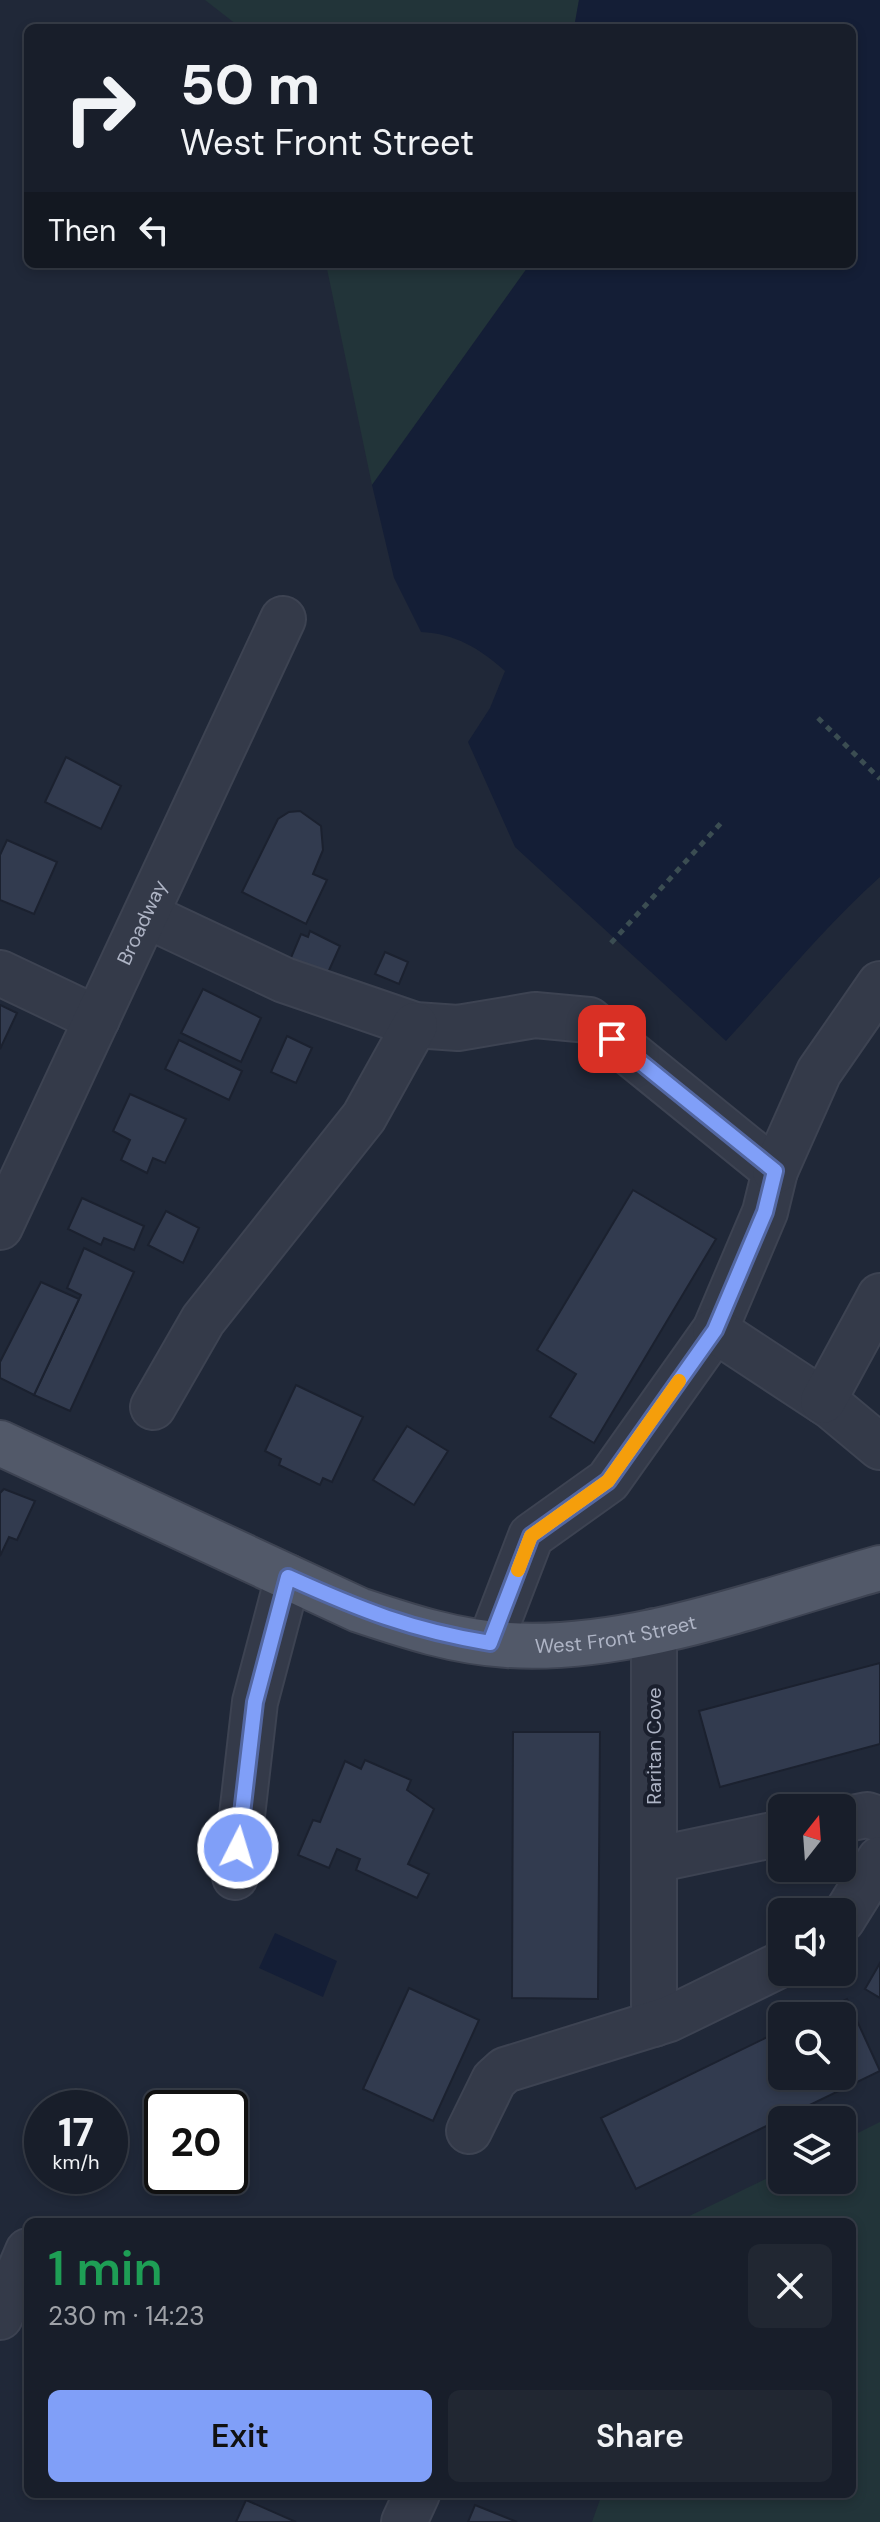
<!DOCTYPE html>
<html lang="en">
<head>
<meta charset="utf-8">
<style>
	body { margin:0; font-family:"DM Sans",sans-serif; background:#212732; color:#f1f3f6; height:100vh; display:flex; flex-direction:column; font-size:30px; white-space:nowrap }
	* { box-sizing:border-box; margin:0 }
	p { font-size:26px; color:#9fa2a8 }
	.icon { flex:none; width:44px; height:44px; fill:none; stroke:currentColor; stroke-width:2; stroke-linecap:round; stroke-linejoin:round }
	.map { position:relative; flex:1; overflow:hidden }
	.panel { position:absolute; left:24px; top:2218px; width:832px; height:280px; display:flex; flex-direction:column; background:#181e2a; border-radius:12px; box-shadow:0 4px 12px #0003,0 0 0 2px #363c47 }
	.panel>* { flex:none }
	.guide { position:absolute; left:24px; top:24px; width:832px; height:244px; border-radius:12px; box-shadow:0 4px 12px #0003,0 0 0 2px #363c47; background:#181e2a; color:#f1f3f6; overflow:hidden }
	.needle { width:52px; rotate:17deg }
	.fabs { position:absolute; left:768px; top:1794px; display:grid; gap:16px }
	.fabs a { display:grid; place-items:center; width:88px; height:88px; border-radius:12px; background:#181e2a; box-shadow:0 4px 12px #0003,0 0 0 2px #363c47; font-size:40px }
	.speed { position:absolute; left:24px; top:2090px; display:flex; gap:16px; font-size:40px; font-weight:700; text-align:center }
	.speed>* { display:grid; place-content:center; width:104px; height:104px; border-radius:50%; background:#181e2a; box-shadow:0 4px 12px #0003,0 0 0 2px #363c47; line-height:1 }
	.speed small { font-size:20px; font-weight:400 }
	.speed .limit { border:4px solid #111; border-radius:12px; background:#fff; color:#111 }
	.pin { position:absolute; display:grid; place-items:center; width:68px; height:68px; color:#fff; margin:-34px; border-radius:16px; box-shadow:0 4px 12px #0006 }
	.me { position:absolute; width:88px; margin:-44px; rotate:5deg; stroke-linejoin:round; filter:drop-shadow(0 0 6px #0008) }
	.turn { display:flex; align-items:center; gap:28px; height:168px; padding:0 24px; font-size:36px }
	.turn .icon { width:104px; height:104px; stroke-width:2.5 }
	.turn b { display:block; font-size:56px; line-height:68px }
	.then { display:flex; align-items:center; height:76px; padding:0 24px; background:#0003; gap:16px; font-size:30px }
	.round { display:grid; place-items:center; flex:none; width:84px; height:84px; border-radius:12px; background:#212732 }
	.overview { display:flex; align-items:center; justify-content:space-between; height:136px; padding:0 24px }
	h1 { font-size:48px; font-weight:600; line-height:60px; color:#1e9e55 }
	.action { display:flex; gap:16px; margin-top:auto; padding:16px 24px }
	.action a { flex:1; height:92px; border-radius:12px; background:#809ff8; color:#111; font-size:32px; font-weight:600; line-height:92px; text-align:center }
	.action a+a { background:#212732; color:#f1f3f6 }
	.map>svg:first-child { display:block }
	.green { fill:#223439 }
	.water { fill:#141e36 }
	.building { fill:#323b4f; stroke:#1b212f; stroke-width:2 }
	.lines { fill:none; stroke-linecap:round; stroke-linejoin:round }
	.minor-casing { stroke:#3d4352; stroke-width:48 }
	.major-casing { stroke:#3d4352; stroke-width:48 }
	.path { stroke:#3b4d52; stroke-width:5; stroke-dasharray:6 6; stroke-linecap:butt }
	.minor { stroke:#343a49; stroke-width:44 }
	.major { stroke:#525969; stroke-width:44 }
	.route-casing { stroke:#5367a1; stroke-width:20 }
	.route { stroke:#809ff8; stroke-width:14 }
	.slow { stroke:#f59e0b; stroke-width:14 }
	.labels { text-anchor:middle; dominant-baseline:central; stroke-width:8; stroke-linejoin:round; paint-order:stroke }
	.street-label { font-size:20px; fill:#aeb4c5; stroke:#1a1f2d }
</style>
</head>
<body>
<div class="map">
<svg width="880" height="2522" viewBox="0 0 880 2522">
	<rect width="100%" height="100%" fill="#202838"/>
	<g class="green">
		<polygon points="205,0 579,0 574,28 241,28"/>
		<polygon points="326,264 530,264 372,485"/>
		<polygon points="880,2122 880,2522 592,2522 602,2494 852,2494 852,2222 677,2222 782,2171 782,2180 842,2180 842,2141"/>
	</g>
	<g class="water">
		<path d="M579 0H880V877C824 927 777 986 726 1041L515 847 468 742 490 708 505 671C479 648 456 634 421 632L394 578 372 485 530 264H852V28H574Z"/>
		<polygon points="275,1933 337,1961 323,1997 259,1968"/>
	</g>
	<g class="building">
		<polygon points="66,757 121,786 101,829 45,802"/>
		<polygon points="300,811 321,826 323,850 313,874 327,880 306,924 242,892 278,819 289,812"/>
		<polygon points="7,840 57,862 34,914 0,900 0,855"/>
		<polygon points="310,931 340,946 326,977 290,960 301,934 308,937"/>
		<polygon points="385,952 408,962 399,984 375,974"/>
		<polygon points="203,989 261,1018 241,1062 181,1033"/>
		<polygon points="0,1005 17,1013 0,1049"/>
		<polygon points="287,1036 312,1048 296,1083 271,1072"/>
		<polygon points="179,1040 242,1071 229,1100 165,1069"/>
		<polygon points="130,1094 186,1119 165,1163 153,1158 147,1173 121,1160 130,1140 113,1131"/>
		<polygon points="633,1190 716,1239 594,1443 550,1417 576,1374 537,1350"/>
		<polygon points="82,1198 144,1226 134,1250 104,1238 101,1245 68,1229"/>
		<polygon points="166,1211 199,1228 183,1263 148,1245"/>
		<polygon points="84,1248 134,1272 70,1411 34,1395 81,1295 67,1288"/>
		<polygon points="41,1282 79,1299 34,1395 0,1378 0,1362"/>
		<polygon points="296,1385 363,1417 332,1482 323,1478 320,1485 279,1465 281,1459 265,1451"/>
		<polygon points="407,1426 448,1451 414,1505 373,1480"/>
		<polygon points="4,1489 35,1501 17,1540 9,1537 0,1556 0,1493"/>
		<polygon points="880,1663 880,1744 720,1787 699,1711"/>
		<polygon points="513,1732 600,1732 598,1999 512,1998"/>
		<polygon points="365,1760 411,1780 407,1790 434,1809 408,1864 429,1874 417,1898 356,1870 360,1859 337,1849 329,1868 298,1855 313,1820 320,1822 345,1761 361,1769"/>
		<polygon points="880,1963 880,1998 865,1989"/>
		<polygon points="409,1988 479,2020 433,2121 363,2089"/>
		<polygon points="847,1999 880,2071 636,2189 601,2118 782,2030 782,2076 842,2076 842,2016 811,2016"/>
		<polygon points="246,2500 296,2522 236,2522"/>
		<polygon points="475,2505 517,2522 468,2522"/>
	</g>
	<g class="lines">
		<g class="minor-casing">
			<g id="minor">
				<polyline points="146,915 284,980 415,1025 458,1028 535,1015 589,1020 775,1171 765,1212 715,1330 608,1481 531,1536 490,1643"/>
				<polyline points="0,973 97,1019"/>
				<polyline points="775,1171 819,1072 880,984"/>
				<path id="s1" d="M0 1227 283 619"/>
				<polyline points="715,1330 832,1407 880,1447"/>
				<polyline points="823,1401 880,1296"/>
				<polyline points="153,1407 203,1320 364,1117 415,1025"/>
				<polyline points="842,1820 867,1815 880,1819"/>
				<polyline points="654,1860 782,1833"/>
				<polyline points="235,1877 255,1702 288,1577"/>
				<polyline points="842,1920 880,1859"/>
				<polyline points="654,2024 654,1631"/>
				<polyline points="469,2131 494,2080 505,2070 669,2019 782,1964"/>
				<polyline points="0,2317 28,2251"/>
				<polyline points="404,2522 417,2494"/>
			</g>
		</g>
		<g class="major-casing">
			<g id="major">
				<path id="s2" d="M0 1443 359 1610C407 1626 455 1642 507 1645 628 1653 763 1601 880 1568"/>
			</g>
		</g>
		<g class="path">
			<polyline points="818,718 880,779"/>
			<polyline points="611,943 721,823"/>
		</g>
		<use href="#minor" class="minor"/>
		<use href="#major" class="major"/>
	</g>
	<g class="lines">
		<g class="route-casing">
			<path id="route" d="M238 1848 255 1702 288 1577C361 1610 411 1630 490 1643L531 1536 608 1481 715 1330 765 1212 775 1171 612 1039"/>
		</g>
		<use href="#route" class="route"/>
		<polyline class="slow" points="518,1570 531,1536 608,1481 679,1381"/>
	</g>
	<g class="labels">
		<g class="street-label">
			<text stroke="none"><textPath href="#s1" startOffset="336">Broadway</textPath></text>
			<text stroke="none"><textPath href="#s2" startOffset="658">West Front Street</textPath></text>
			<text transform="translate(654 1746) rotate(-90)">Raritan Cove</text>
		</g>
	</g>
</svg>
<div class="fabs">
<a><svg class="needle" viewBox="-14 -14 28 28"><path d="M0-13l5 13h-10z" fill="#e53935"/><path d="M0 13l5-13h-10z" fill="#9fa2a8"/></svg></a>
<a><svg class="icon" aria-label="sound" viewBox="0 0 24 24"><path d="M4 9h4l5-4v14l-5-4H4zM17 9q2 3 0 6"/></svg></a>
<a><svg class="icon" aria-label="search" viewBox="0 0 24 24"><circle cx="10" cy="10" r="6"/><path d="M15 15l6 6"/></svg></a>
<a><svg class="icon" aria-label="layers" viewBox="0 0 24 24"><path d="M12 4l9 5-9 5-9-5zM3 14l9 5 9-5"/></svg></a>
</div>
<div class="speed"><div>17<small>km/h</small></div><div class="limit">20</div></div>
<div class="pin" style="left:612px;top:1039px;background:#d93025"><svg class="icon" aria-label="arrive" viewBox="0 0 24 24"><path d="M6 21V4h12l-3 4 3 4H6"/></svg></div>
<svg class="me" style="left:238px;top:1848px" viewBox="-20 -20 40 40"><circle r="17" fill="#809ff8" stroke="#fff" stroke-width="3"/><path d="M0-11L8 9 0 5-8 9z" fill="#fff"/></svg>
<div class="guide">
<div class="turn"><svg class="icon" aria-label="right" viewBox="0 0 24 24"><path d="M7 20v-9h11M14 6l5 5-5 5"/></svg><div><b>50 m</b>West Front Street</div></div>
<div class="then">Then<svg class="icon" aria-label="left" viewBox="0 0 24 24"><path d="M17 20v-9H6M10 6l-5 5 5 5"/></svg></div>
</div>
<section class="panel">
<div class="overview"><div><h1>1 min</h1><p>230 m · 14:23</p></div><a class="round"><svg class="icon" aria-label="close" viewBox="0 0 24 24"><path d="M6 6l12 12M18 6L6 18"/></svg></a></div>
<div class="action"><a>Exit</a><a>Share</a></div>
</section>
</div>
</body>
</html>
